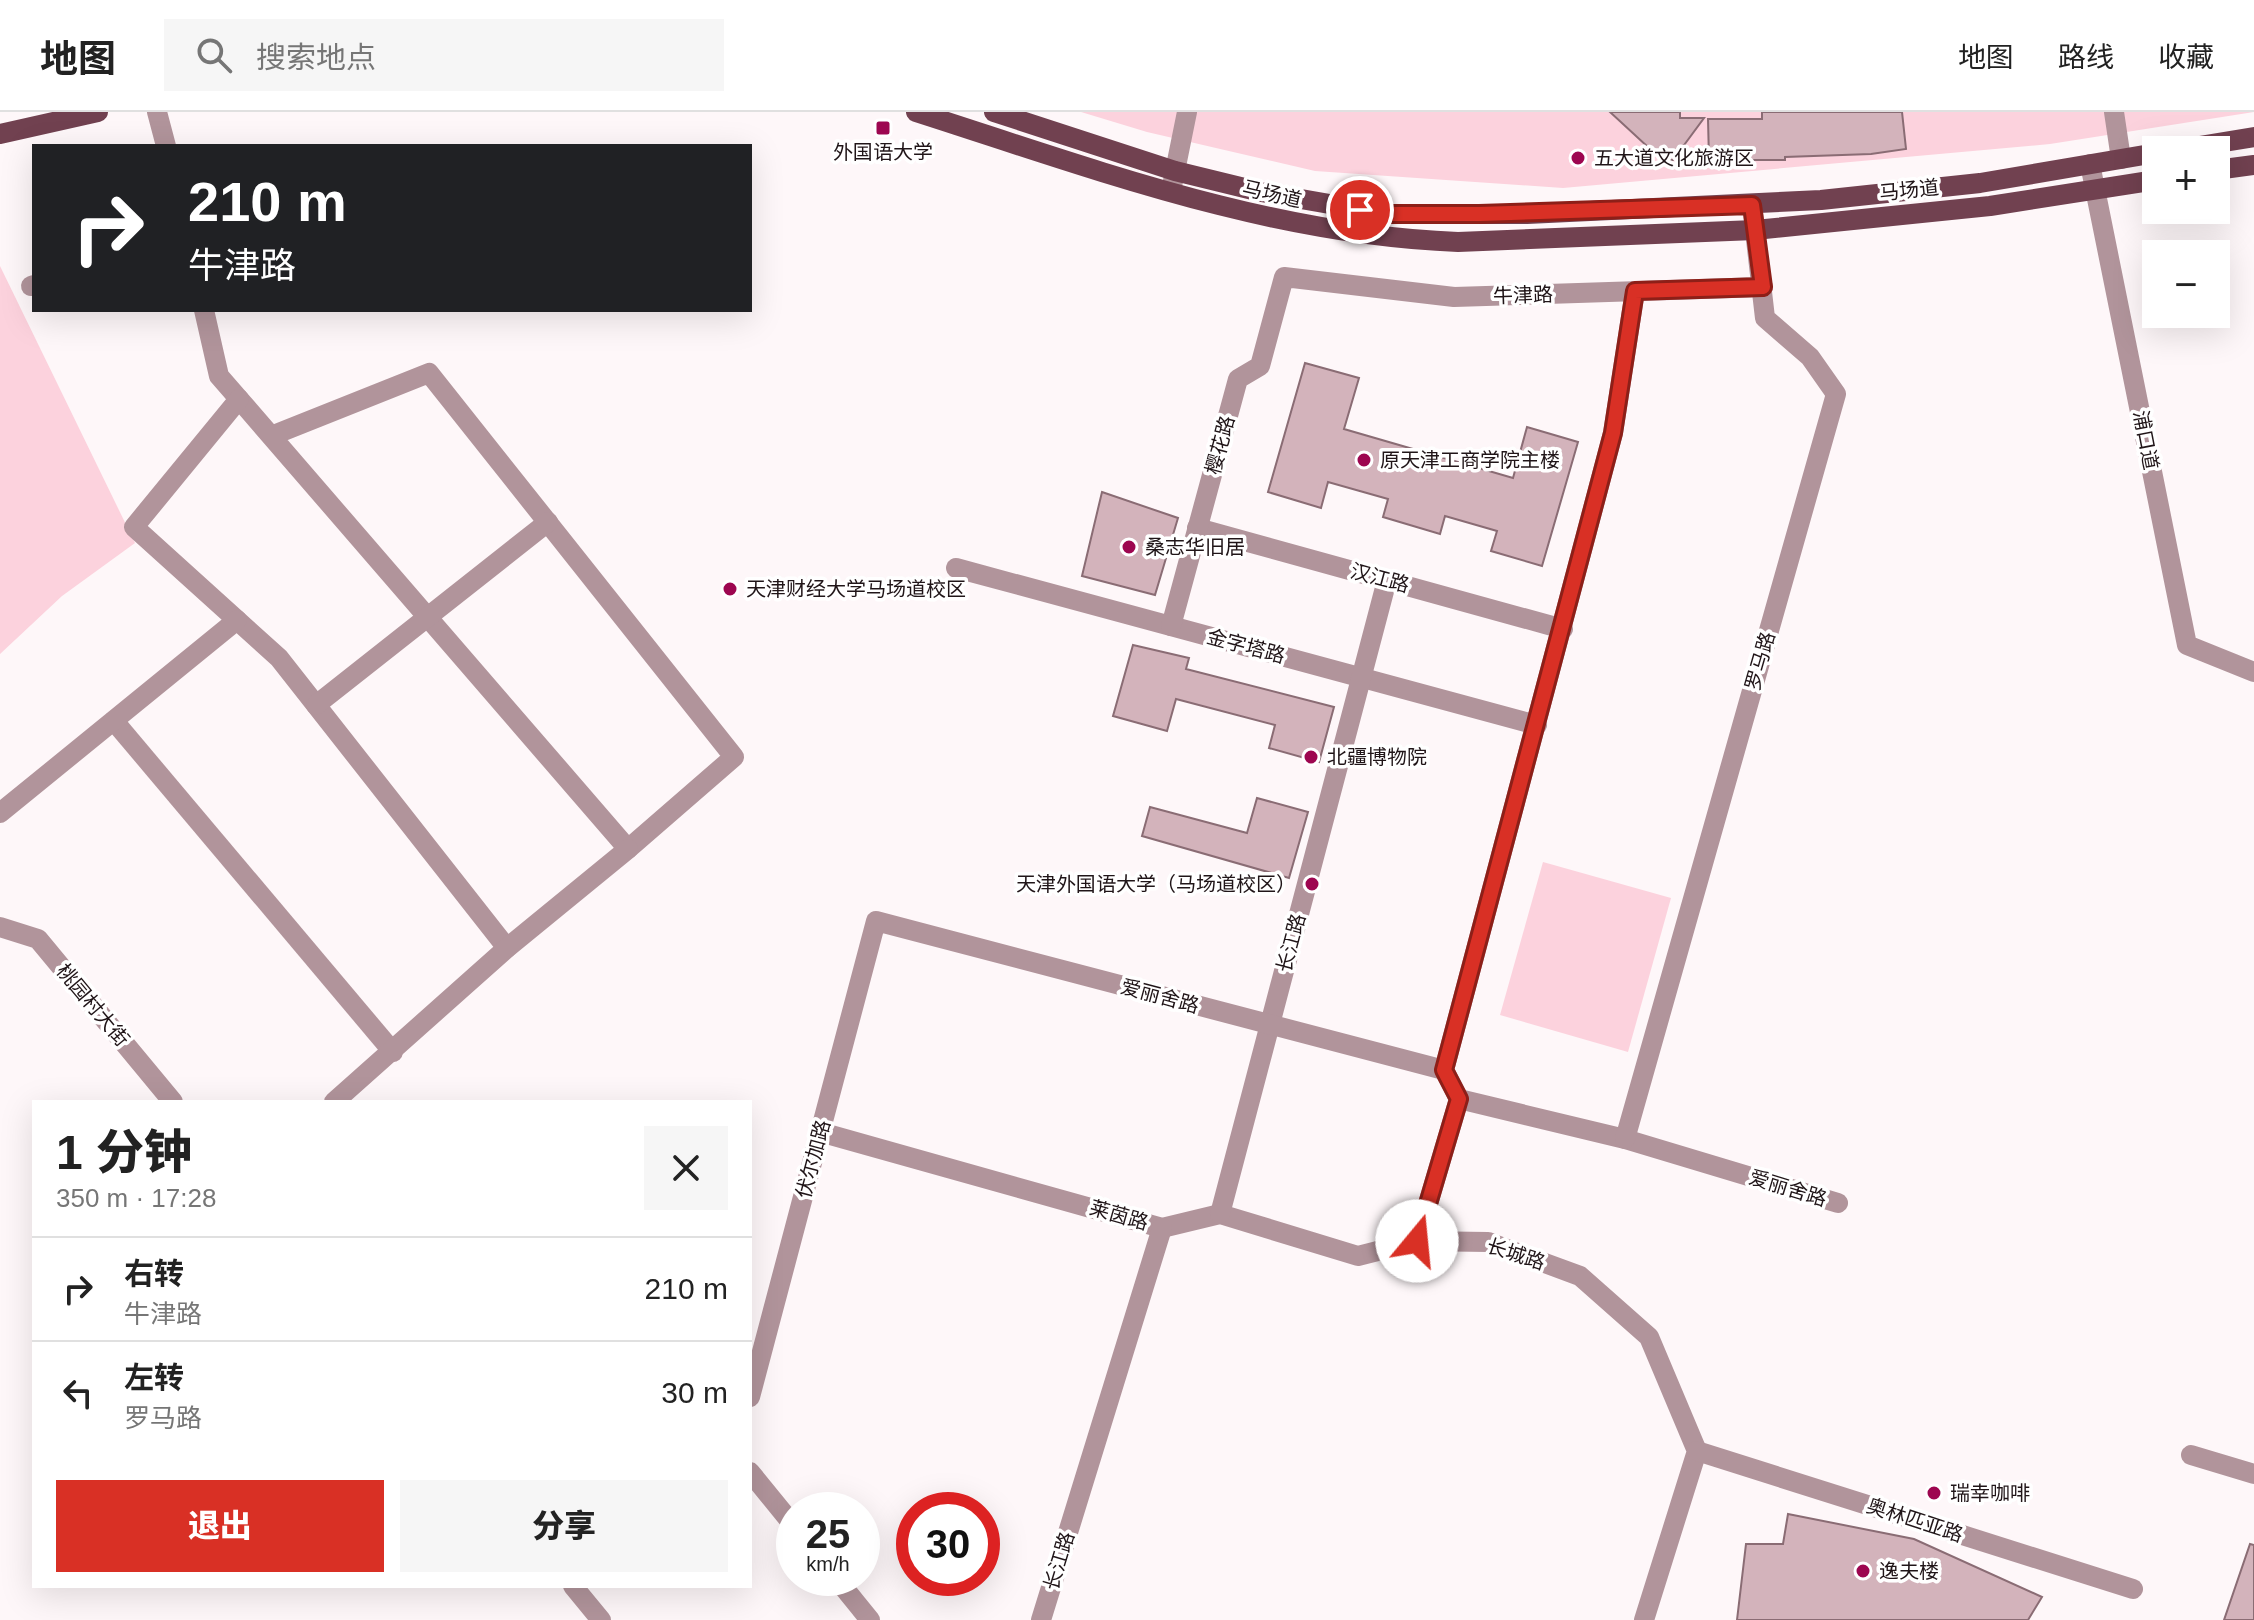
<!DOCTYPE html>
<html lang="zh">
<head>
<meta charset="utf-8">
<style>
	body { margin:0; font-family:Helvetica,"Noto Sans SC",sans-serif; background:#f6f6f6; color:#222; height:100vh; display:flex; flex-direction:column; font-size:30px; white-space:nowrap }
	* { box-sizing:border-box; margin:0 }
	p { font-size:26px; color:#767676 }
	.icon { flex:none; width:44px; height:44px; fill:none; stroke:currentColor; stroke-width:2; stroke-linecap:round; stroke-linejoin:round }
	.map { position:relative; flex:1; overflow:hidden }
	.details { position:absolute; left:32px; top:988px; width:720px; height:488px; display:flex; flex-direction:column; background:#fff; border-radius:0px; box-shadow:0 8px 32px #0002 }
	.details>* { flex:none }
	.top-card { position:absolute; left:32px; top:32px; width:720px; height:168px; border-radius:0px; box-shadow:0 8px 32px #0002; background:#202124; color:#fff; overflow:hidden }
	.tools { position:absolute; left:2142px; top:24px; display:grid; gap:16px }
	.tools a { display:grid; place-items:center; width:88px; height:88px; border-radius:0px; background:#fff; box-shadow:0 8px 32px #0002; font-size:40px }
	.speed { position:absolute; left:776px; top:1380px; display:flex; gap:16px; font-size:40px; font-weight:700; text-align:center }
	.speed>* { display:grid; place-content:center; width:104px; height:104px; border-radius:50%; background:#fff; box-shadow:0 8px 32px #0002; line-height:1 }
	.speed small { font-size:20px; font-weight:400 }
	.speed .limit { border:12px solid #d22; background:#fff; color:#111 }
	.pin { position:absolute; display:grid; place-items:center; width:68px; height:68px; color:#fff; margin:-34px; border:4px solid #fff; border-radius:50%; box-shadow:0 2px 8px #0007 }
	.me { position:absolute; width:88px; margin:-44px; rotate:17deg; stroke-linejoin:round; filter:drop-shadow(0 0 6px #0008) }
	.turn { display:flex; align-items:center; gap:28px; height:168px; padding:0 24px; font-size:36px }
	.turn .icon { width:104px; height:104px; stroke-width:2.5 }
	.turn b { display:block; font-size:56px; line-height:68px }
	.round { display:grid; place-items:center; flex:none; width:84px; height:84px; border-radius:0px; background:#f6f6f6 }
	.headline { display:flex; align-items:center; justify-content:space-between; height:136px; padding:0 24px }
	h1 { font-size:48px; font-weight:800; line-height:60px }
	.cta { display:flex; gap:16px; margin-top:auto; padding:16px 24px }
	.cta a { flex:1; height:92px; border-radius:0px; background:#d93025; color:#fff; font-size:32px; font-weight:800; line-height:92px; text-align:center }
	.cta a+a { background:#f6f6f6; color:#222 }
	ul { padding:0; list-style:none }
	li { display:flex; align-items:center; gap:24px; height:104px; padding:0 24px; border-top:2px solid #e0e0e0 }
	li div { flex:1 }
	li b { display:block; font-size:30px }
	li em { font-style:normal }
	header { display:flex; align-items:center; gap:48px; box-sizing:border-box; height:112px; padding:0 40px; background:#fff; border-bottom:2px solid #e0e0e0 }
	header strong { font-size:38px }
	nav { display:flex; gap:44px; margin-inline-start:auto; font-size:28px }
	.search { width:560px; height:72px; background:#f6f6f6; display:flex; align-items:center; gap:20px; box-sizing:border-box; padding:0 28px; border-radius:0px; color:#767676; font-size:30px }
	.map>svg:first-child { display:block }
	.green { fill:#fcd2dd }
	.building { fill:#d3b3bb; stroke:#8a6c74; stroke-width:2 }
	.lines { fill:none; stroke-linecap:round; stroke-linejoin:round }
	.minor { stroke:#b1949b; stroke-width:20 }
	.major { stroke:#714150; stroke-width:20 }
	.route-casing { stroke:#8d1f18; stroke-width:20 }
	.route { stroke:#d93025; stroke-width:14 }
	.poi-dot { fill:#9d0650; stroke:#fff; stroke-width:3 }
	.labels { text-anchor:middle; dominant-baseline:central; stroke-width:7; stroke-linejoin:round; paint-order:stroke }
	.poi-label { font-size:20px; fill:#201518; stroke:#fff; text-anchor:start }
	.street-label { font-size:20px; fill:#201518; stroke:#fff }
</style>
</head>
<body>
<header>
<strong>地图</strong>
<div class="search"><svg class="icon" aria-label="search" viewBox="0 0 24 24"><circle cx="10" cy="10" r="6"/><path d="M15 15l6 6"/></svg>搜索地点</div>
<nav><a>地图</a><a>路线</a><a>收藏</a></nav>
</header>
<div class="map">
<svg width="2254" height="1508" viewBox="0 0 2254 1508">
	<rect width="100%" height="100%" fill="#fef7f9"/>
	<g class="green">
		<polygon points="1081,0 2254,0 2050,32 1563,76 1315,59 1147,20"/>
		<polygon points="0,154 135,431 62,484 0,542"/>
		<polygon points="1543,750 1671,786 1628,940 1500,903"/>
	</g>
	<g class="building">
		<polygon points="1610,0 1680,0 1680,6 1704,6 1673,48 1662,48"/>
		<polygon points="1762,0 1902,0 1906,37 1871,42 1785,45 1785,48 1709,48 1708,7 1762,7"/>
		<polygon points="1305,251 1359,266 1344,317 1513,366 1527,315 1578,330 1542,454 1491,439 1497,419 1445,404 1440,422 1383,405 1388,387 1328,370 1321,396 1268,380"/>
		<polygon points="1102,380 1178,406 1155,483 1082,464"/>
		<polygon points="1133,533 1189,546 1186,557 1334,595 1319,650 1269,636 1275,613 1176,587 1167,619 1113,604"/>
		<polygon points="1257,686 1308,700 1289,766 1142,724 1150,695 1247,721"/>
		<polygon points="1788,1402 1914,1427 2042,1485 2028,1508 1737,1508 1746,1432 1783,1432"/>
		<polygon points="2250,1432 2254,1433 2254,1508 2224,1508"/>
	</g>
	<g class="lines">
		<g class="minor">
			<polyline points="157,0 166,34"/>
			<polyline points="2114,0 2121,47"/>
			<polyline points="2090,52 2187,533 2254,560"/>
			<polyline points="1172,74 1187,0"/>
			<polyline points="31,174 34,173"/>
			<polyline points="1635,179 1613,321 1444,958 1459,987 1417,1129 1488,1130 1580,1164 1649,1225 1697,1339 1644,1508"/>
			<polyline points="204,198 219,264 239,287 628,737 734,645 429,261 271,324"/>
			<polyline points="239,287 134,415 279,546 507,836"/>
			<polyline points="1197,416 1563,517"/>
			<polyline points="956,456 1537,613"/>
			<polyline points="1171,514 1238,267 1260,254 1284,165 1454,185 1763,175"/>
			<polyline points="316,593 548,410"/>
			<polyline points="114,609 393,940"/>
			<polyline points="0,701 237,508"/>
			<polyline points="0,815 38,827 173,990"/>
			<polyline points="1459,987 1625,1027 1838,1091"/>
			<polyline points="334,990 507,836 628,737"/>
			<polyline points="820,1020 1162,1116 1220,1102 1358,1144 1417,1129"/>
			<polyline points="1625,1027 1836,282 1810,245 1765,206 1752,93"/>
			<polyline points="1220,1102 1387,468"/>
			<polyline points="750,1285 876,809 1444,958"/>
			<polyline points="1697,1339 2133,1477"/>
			<polyline points="2191,1343 2254,1362"/>
			<polyline points="750,1360 794,1414"/>
			<polyline points="836,1466 870,1508"/>
			<polyline points="573,1474 601,1508"/>
			<polyline points="1041,1508 1162,1116"/>
		</g>
		<g class="major">
			<path d="M916 0C1094 57 1270 123 1458 130L1755 118 1990 94 2156 68"/>
			<polyline points="994,0 1175,59 1261,80 1387,102 1527,102 1821,88 1980,71 2156,41"/>
			<polyline points="0,22 98,0"/>
			<polyline points="2175,38 2254,25"/>
			<polyline points="2216,58 2254,53"/>
		</g>
	</g>
	<g class="lines">
		<g class="route-casing">
			<polyline id="route" points="1360,98 1387,102 1479,102 1752,93 1763,175 1635,179 1613,321 1444,958 1459,987 1417,1129"/>
		</g>
		<use href="#route" class="route"/>
	</g>
	<g class="poi-dot">
		<rect x="875" y="8" width="16" height="16" rx="4"/>
		<circle cx="1578" cy="46" r="8"/>
		<circle cx="1364" cy="348" r="8"/>
		<circle cx="1129" cy="435" r="8"/>
		<circle cx="730" cy="477" r="8"/>
		<circle cx="1311" cy="645" r="8"/>
		<circle cx="1312" cy="772" r="8"/>
		<circle cx="1934" cy="1381" r="8"/>
		<circle cx="1863" cy="1459" r="8"/>
	</g>
	<g class="labels">
		<g class="poi-label">
			<text x="883" y="40" text-anchor="middle">外国语大学</text>
			<text x="1594" y="46">五大道文化旅游区</text>
			<text x="1380" y="348">原天津工商学院主楼</text>
			<text x="1145" y="435">桑志华旧居</text>
			<text x="746" y="477">天津财经大学马场道校区</text>
			<text x="1327" y="645">北疆博物院</text>
			<text x="1296" y="772" text-anchor="end">天津外国语大学（马场道校区）</text>
			<text x="1950" y="1381">瑞幸咖啡</text>
			<text x="1879" y="1459">逸夫楼</text>
		</g>
		<g class="street-label">
			<text transform="translate(1909 78) rotate(-6)">马场道</text>
			<text transform="translate(1272 82) rotate(13)">马场道</text>
			<text transform="translate(1523 183) rotate(-2)">牛津路</text>
			<text transform="translate(2146 328) rotate(79)">浦口道</text>
			<text transform="translate(1220 333) rotate(-75)">樱花路</text>
			<text transform="translate(1380 466) rotate(15)">汉江路</text>
			<text transform="translate(1246 534) rotate(15)">金字塔路</text>
			<text transform="translate(1760 549) rotate(-74)">罗马路</text>
			<text transform="translate(1291 831) rotate(-75)">长江路</text>
			<text transform="translate(1160 884) rotate(15)">爱丽舍路</text>
			<text transform="translate(93 893) rotate(50)">桃园村大街</text>
			<text transform="translate(813 1047) rotate(-75)">伏尔加路</text>
			<text transform="translate(1788 1076) rotate(17)">爱丽舍路</text>
			<text transform="translate(1119 1103) rotate(16)">莱茵路</text>
			<text transform="translate(1516 1142) rotate(18)">长城路</text>
			<text transform="translate(1915 1408) rotate(18)">奥林匹亚路</text>
			<text transform="translate(1059 1449) rotate(-73)">长江路</text>
		</g>
	</g>
</svg>
<div class="tools">
<a>+</a>
<a>−</a>
</div>
<div class="speed"><div>25<small>km/h</small></div><div class="limit">30</div></div>
<div class="pin" style="left:1360px;top:98px;background:#d93025"><svg class="icon" aria-label="arrive" viewBox="0 0 24 24"><path d="M6 21V4h12l-3 4 3 4H6"/></svg></div>
<svg class="me" style="left:1417px;top:1129px" viewBox="-20 -20 40 40"><circle r="19" fill="#fff"/><path d="M0-13L10 11 0 6-10 11z" fill="#d93025"/></svg>
<div class="top-card">
<div class="turn"><svg class="icon" aria-label="right" viewBox="0 0 24 24"><path d="M7 20v-9h11M14 6l5 5-5 5"/></svg><div><b>210 m</b>牛津路</div></div>
</div>
<section class="details">
<div class="headline"><div><h1>1 分钟</h1><p>350 m · 17:28</p></div><a class="round"><svg class="icon" aria-label="close" viewBox="0 0 24 24"><path d="M6 6l12 12M18 6L6 18"/></svg></a></div>
<ul>
<li><svg class="icon" aria-label="right" viewBox="0 0 24 24"><path d="M7 20v-9h11M14 6l5 5-5 5"/></svg><div><b>右转</b><p>牛津路</p></div><em>210 m</em></li>
<li><svg class="icon" aria-label="left" viewBox="0 0 24 24"><path d="M17 20v-9H6M10 6l-5 5 5 5"/></svg><div><b>左转</b><p>罗马路</p></div><em>30 m</em></li>
</ul>
<div class="cta"><a>退出</a><a>分享</a></div>
</section>
</div>
</body>
</html>
